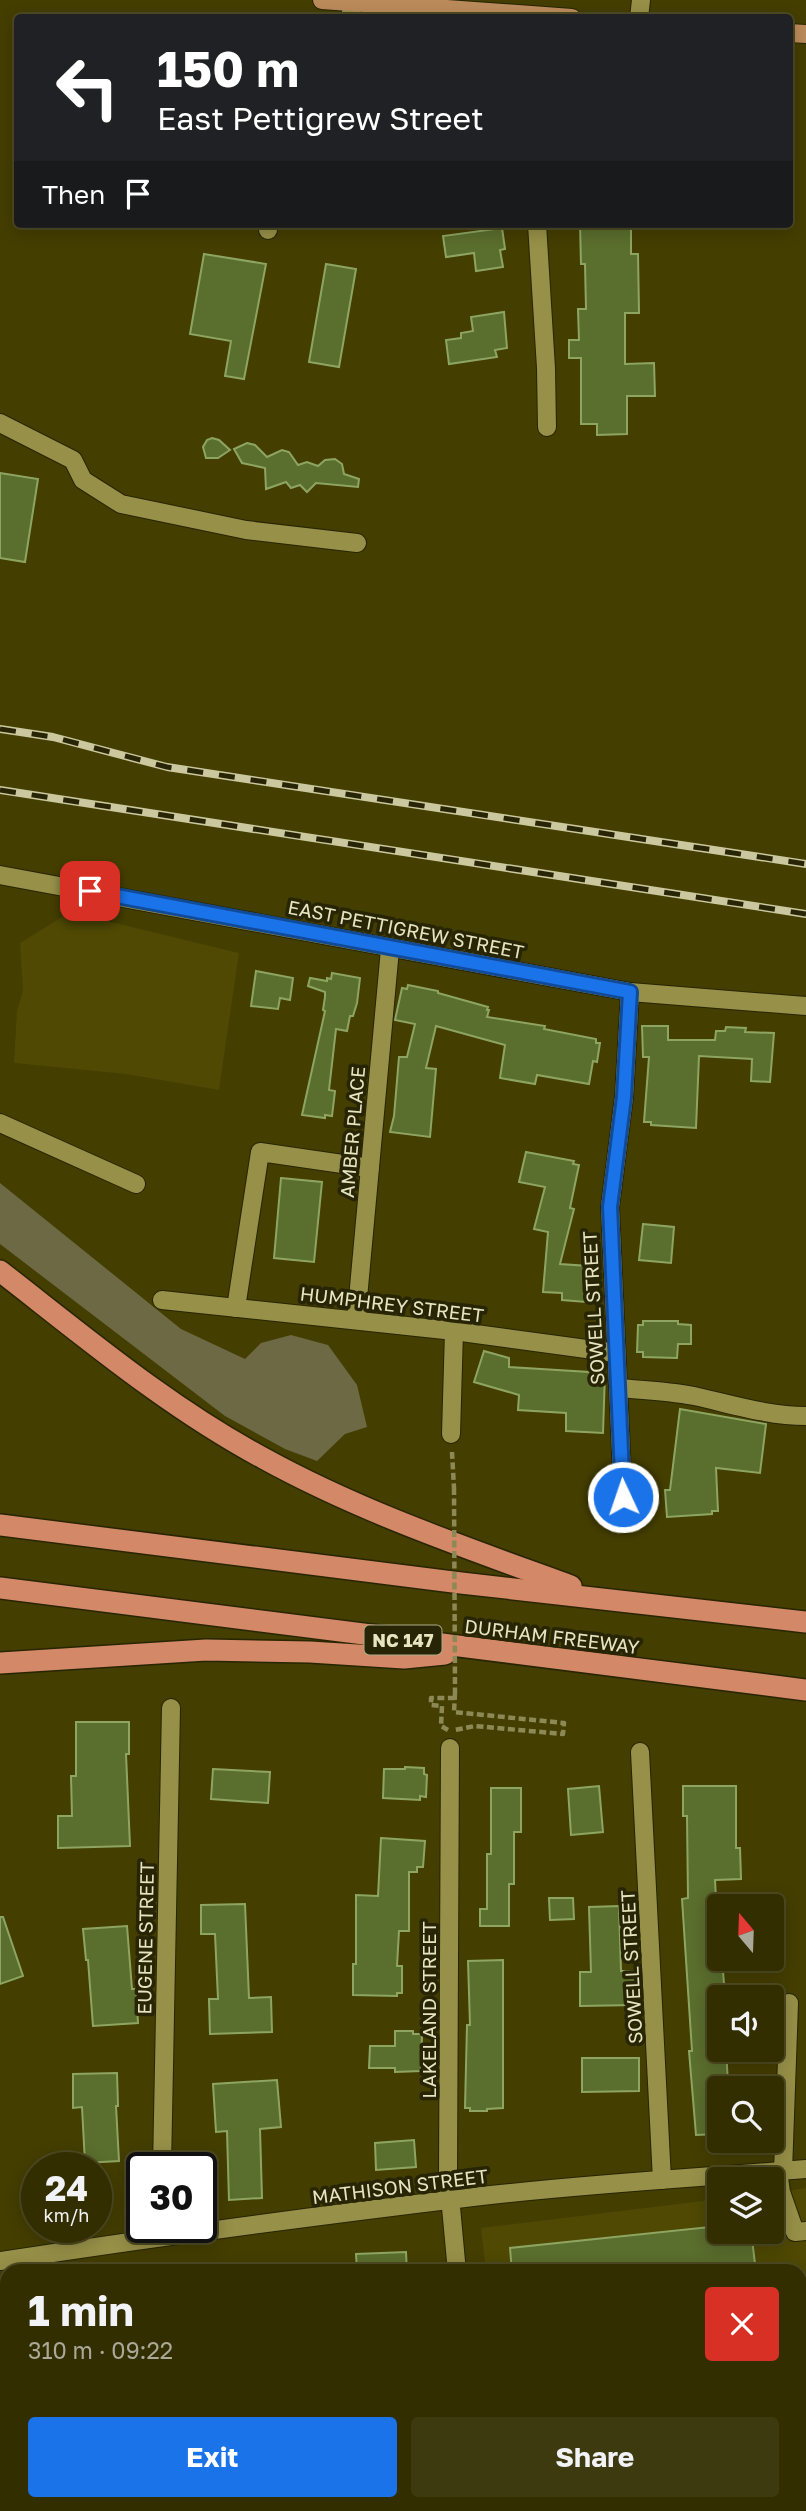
<!DOCTYPE html>
<html lang="en">
<head>
<meta charset="utf-8">
<style>
	body { margin:0; font-family:"Golos Text",sans-serif; background:#3e3a0f; color:#f1f3f6; height:100vh; display:flex; flex-direction:column; font-size:26px; white-space:nowrap }
	* { box-sizing:border-box; margin:0 }
	p { font-size:23px; color:#a9a899 }
	.icon { flex:none; width:38px; height:38px; fill:none; stroke:currentColor; stroke-width:2; stroke-linecap:round; stroke-linejoin:round }
	.map { position:relative; flex:1; overflow:hidden }
	.details { position:absolute; left:0px; top:2264px; width:807px; height:247px; display:flex; flex-direction:column; background:#332e00; border-radius:21px 21px 0 0; box-shadow:0 4px 18px #0003,0 0 0 2px #4e4a22 }
	.details>* { flex:none }
	.banner { position:absolute; left:14px; top:14px; width:779px; height:214px; border-radius:7px; box-shadow:0 4px 18px #0003,0 0 0 2px #4e4a22; background:#202124; color:#fff; overflow:hidden }
	.needle { width:46px; rotate:341deg }
	.controls { position:absolute; left:707px; top:1894px; display:grid; gap:14px }
	.controls a { display:grid; place-items:center; width:77px; height:77px; border-radius:7px; background:#332e00; box-shadow:0 4px 18px #0003,0 0 0 2px #4e4a22; font-size:35px }
	.speed { position:absolute; left:21px; top:2152px; display:flex; gap:14px; font-size:35px; font-weight:700; text-align:center }
	.speed>* { display:grid; place-content:center; width:91px; height:91px; border-radius:50%; background:#332e00; box-shadow:0 4px 18px #0003,0 0 0 2px #4e4a22; line-height:1 }
	.speed small { font-size:18px; font-weight:400 }
	.speed .limit { border:4px solid #111; border-radius:10px; background:#fff; color:#111 }
	.pin { position:absolute; display:grid; place-items:center; width:60px; height:60px; color:#fff; margin:-30px; border-radius:14px; box-shadow:0 4px 10px #0006 }
	.me { position:absolute; width:77px; margin:-38px; rotate:357deg; stroke-linejoin:round; filter:drop-shadow(0 0 5px #0008) }
	.turn { display:flex; align-items:center; gap:24px; height:147px; padding:0 28px; font-size:32px }
	.turn .icon { width:91px; height:91px; stroke-width:2.5 }
	.turn b { display:block; font-size:49px; line-height:60px }
	.then { display:flex; align-items:center; height:66px; padding:0 28px; background:#0003; gap:14px; font-size:26px }
	.round { display:grid; place-items:center; flex:none; width:74px; height:74px; border-radius:7px; background:#3e3a0f }
	.head { display:flex; align-items:center; justify-content:space-between; height:119px; padding:0 28px }
	h1 { font-size:42px; font-weight:700; line-height:52px }
	.primary-button { display:flex; gap:14px; margin-top:auto; padding:14px 28px }
	.primary-button a { flex:1; height:80px; border-radius:7px; background:#1a73e8; color:#fff; font-size:28px; font-weight:700; line-height:80px; text-align:center }
	.primary-button a+a { background:#3e3a0f; color:#f1f3f6 }
	.map>svg:first-child { display:block }
	.built { fill:#4f4904 }
	.green { fill:#6c6944 }
	.building { fill:#5a6e2d; stroke:#8ea562; stroke-width:2 }
	.lines { fill:none; stroke-linecap:round; stroke-linejoin:round }
	.minor-casing { stroke:#292500; stroke-width:20 }
	.major-casing { stroke:#292500; stroke-width:20 }
	.highway-casing { stroke:#292500; stroke-width:24 }
	.path { stroke:#8d8957; stroke-width:4.5; stroke-dasharray:7 3.5; stroke-linecap:butt }
	.minor { stroke:#979048; stroke-width:18 }
	.major { stroke:#bb8b5b; stroke-width:18 }
	.highway { stroke:#d38867; stroke-width:21 }
	.rail-casing { stroke:#cbc89f; stroke-width:8 }
	.rail { stroke:#282506; stroke-width:5; stroke-dasharray:16; stroke-linecap:butt }
	.path-bridge { stroke:#8d8957; stroke-width:4.5; stroke-dasharray:7 3.5; stroke-linecap:butt }
	.route-casing { stroke:#114b97; stroke-width:18 }
	.route { stroke:#1a73e8; stroke-width:12 }
	.labels { text-anchor:middle; dominant-baseline:central; stroke-width:7; stroke-linejoin:round; paint-order:stroke }
	.shield { fill:#282506; stroke:#aeab88; stroke-width:2 }
	.shield-label { font-size:18px; font-weight:bold; fill:#e7e4c0 }
	.street-label { font-size:19px; fill:#e7e4c0; stroke:#282506 }
</style>
</head>
<body>
<div class="map">
<svg width="806" height="2511" viewBox="0 0 806 2511">
	<rect width="100%" height="100%" fill="#443e00"/>
	<g class="built">
		<polygon points="70,912 239,953 219,1090 126,1074 14,1063 17,1011 23,991 20,943"/>
		<polygon points="806,2188 806,2511 511,2511 510,2504 800,2504 800,2272 486,2271 481,2228 719,2199 719,2231 772,2231 772,2193"/>
	</g>
	<polygon class="green" points="0,1183 181,1329 245,1359 261,1343 291,1335 328,1345 357,1385 367,1427 345,1434 317,1461 285,1449 225,1416 0,1244"/>
	<g class="building">
		<polygon points="580,224 631,224 631,254 638,254 639,313 625,313 625,364 654,363 655,396 627,396 627,434 597,435 597,424 581,424 581,358 569,358 569,340 579,340 578,309 586,309 585,264 581,264"/>
		<polygon points="502,228 505,249 500,250 503,267 476,271 474,253 446,257 443,236"/>
		<polygon points="204,254 266,264 244,379 225,376 231,341 190,334"/>
		<polygon points="326,264 356,269 339,367 309,362"/>
		<polygon points="504,312 507,348 495,350 497,357 449,364 446,340 461,338 461,333 473,331 471,317"/>
		<polygon points="212,438 219,440 230,450 218,458 206,458 203,447 207,440"/>
		<polygon points="247,443 255,445 267,457 282,450 289,452 298,465 307,462 318,466 325,460 335,459 342,464 344,474 359,479 358,487 316,483 307,492 300,485 291,488 286,482 266,489 265,468 242,463 234,449"/>
		<polygon points="0,473 38,479 25,562 0,558"/>
		<polygon points="256,971 293,978 290,1000 280,998 278,1009 251,1006"/>
		<polygon points="332,973 360,978 357,1003 353,1016 350,1016 347,1031 336,1029 329,1090 335,1091 332,1116 325,1115 325,1118 302,1115 325,1011 323,1010 325,997 325,992 308,986 310,978 327,981 327,978 331,979"/>
		<polygon points="408,985 438,991 438,993 488,1007 487,1010 489,1010 487,1017 545,1026 544,1029 596,1039 596,1043 600,1043 597,1062 593,1061 589,1084 537,1075 535,1084 500,1078 505,1045 436,1026 426,1068 436,1069 430,1137 390,1132 394,1116 399,1057 407,1057 415,1024 395,1020 402,988 407,989"/>
		<polygon points="642,1026 668,1026 668,1040 715,1040 716,1031 725,1031 726,1027 746,1028 745,1032 774,1033 770,1082 751,1081 752,1059 699,1056 696,1128 651,1125 651,1122 644,1122 649,1057 643,1057"/>
		<polygon points="526,1152 574,1161 573,1164 579,1165 570,1208 574,1209 560,1264 589,1266 586,1302 562,1300 562,1293 543,1292 548,1232 534,1229 545,1187 519,1182"/>
		<polygon points="281,1178 322,1182 314,1262 274,1258"/>
		<polygon points="643,1224 674,1227 671,1263 639,1260"/>
		<polygon points="643,1321 678,1321 678,1324 691,1325 691,1344 678,1344 677,1358 643,1357 643,1352 637,1352 638,1325 643,1325"/>
		<polygon points="484,1351 509,1358 509,1367 605,1373 603,1433 566,1431 566,1413 518,1410 519,1395 474,1382"/>
		<polygon points="680,1409 766,1424 760,1473 716,1468 718,1511 712,1511 712,1514 667,1517 665,1490 670,1490"/>
		<polygon points="76,1722 129,1722 129,1754 126,1754 130,1846 58,1848 58,1816 72,1816 71,1776 76,1776"/>
		<polygon points="405,1767 424,1768 424,1774 427,1775 426,1797 420,1796 420,1800 383,1798 384,1769 405,1769"/>
		<polygon points="213,1769 270,1772 268,1803 211,1799"/>
		<polygon points="599,1786 603,1832 571,1835 568,1789"/>
		<polygon points="683,1786 736,1786 736,1848 740,1848 741,1879 715,1880 719,1958 722,1958 724,1984 719,1985 719,2049 726,2049 728,2083 719,2083 719,2134 696,2135 689,2051 692,2051 682,1899 688,1898 687,1816 683,1816"/>
		<polygon points="491,1788 521,1788 521,1832 514,1832 514,1884 509,1884 509,1926 480,1926 480,1909 487,1909 487,1854 491,1854"/>
		<polygon points="381,1838 425,1841 423,1867 417,1867 417,1872 409,1872 409,1931 399,1931 397,1966 402,1966 402,1993 397,1993 397,1996 353,1995 353,1964 356,1964 356,1895 378,1896"/>
		<polygon points="549,1898 573,1898 574,1919 550,1920"/>
		<polygon points="245,1904 249,1998 271,1997 272,2032 210,2034 209,1999 218,1999 215,1934 201,1934 201,1905"/>
		<polygon points="619,1906 621,1971 635,1971 636,2005 580,2006 580,1972 591,1972 589,1907"/>
		<polygon points="0,1917 3,1917 23,1976 0,1984"/>
		<polygon points="127,1926 132,1989 136,1989 138,2023 93,2026 88,1960 86,1960 83,1929"/>
		<polygon points="503,1960 503,2108 487,2109 487,2111 470,2111 470,2108 465,2108 467,2025 470,2025 468,1961"/>
		<polygon points="395,2031 413,2031 413,2034 422,2034 421,2071 395,2072 395,2068 369,2068 370,2046 395,2046"/>
		<polygon points="582,2058 639,2058 639,2091 582,2092"/>
		<polygon points="117,2073 118,2106 116,2106 119,2161 85,2163 82,2107 73,2108 73,2074"/>
		<polygon points="277,2080 281,2127 260,2129 262,2198 229,2200 227,2131 216,2132 213,2084"/>
		<polygon points="414,2140 416,2167 376,2170 375,2143"/>
		<polygon points="719,2226 719,2231 751,2231 756,2272 512,2272 510,2248"/>
		<polygon points="406,2252 407,2272 357,2272 356,2254"/>
	</g>
	<g class="lines">
		<g class="minor-casing">
			<g id="minor">
				<polyline points="350,18 353,2"/>
				<polyline points="639,18 641,0"/>
				<polyline points="268,224 268,230"/>
				<polyline points="537,224 546,368 547,427"/>
				<polyline points="0,423 73,460 83,480 121,504 246,530 357,543"/>
				<polyline points="0,875 630,992 806,1006"/>
				<polyline points="0,1123 136,1184"/>
				<polyline points="162,1300 454,1331 616,1353"/>
				<polyline points="236,1308 260,1152 370,1168"/>
				<polyline points="356,1320 390,949"/>
				<path d="M618 1388C643 1390 669 1391 694 1396 731 1404 768 1416 806 1416"/>
				<polyline points="451,1434 454,1331"/>
				<polyline points="623,1497 610,1207 624,1097 630,992"/>
				<polyline points="450,1748 448,2175 457,2272"/>
				<polyline points="640,1752 662,2180"/>
				<polyline points="162,2168 171,1708"/>
				<polyline points="778,2171 781,2192 795,2232 806,2231"/>
				<polyline points="783,2171 789,2003"/>
				<path d="M0 2261C157 2237 315 2216 473 2197 584 2184 695 2178 806 2169"/>
				<polyline points="480,2504 481,2511"/>
			</g>
		</g>
		<g class="major-casing">
			<g id="major">
				<polyline points="322,0 572,18"/>
				<polyline points="789,33 806,34"/>
			</g>
		</g>
		<g class="highway-casing">
			<g id="highway">
				<path d="M0 1271C85 1337 168 1407 263 1458 361 1512 467 1548 571 1586"/>
				<polyline points="0,1525 461,1583 806,1622"/>
				<polyline points="0,1588 806,1690"/>
				<polyline points="0,1663 206,1650 310,1652 404,1658 445,1654"/>
			</g>
		</g>
		<g class="path">
			<polyline points="452,1452 454,1488"/>
			<polyline points="455,1693 454,1712 564,1723 563,1734 475,1726 455,1730"/>
			<polyline points="448,1730 441,1726 442,1706 431,1705 431,1698 455,1698"/>
		</g>
		<use href="#minor" class="minor"/>
		<use href="#major" class="major"/>
		<use href="#highway" class="highway"/>
		<g class="rail-casing">
			<g id="rail">
				<polyline points="0,729 53,737 167,767 806,864"/>
				<polyline points="0,790 806,914"/>
			</g>
		</g>
		<use href="#rail" class="rail"/>
		<polyline class="path-bridge" points="454,1488 455,1693"/>
	</g>
	<g class="lines">
		<g class="route-casing">
			<polyline id="route" points="90,891 630,992 624,1097 610,1207 623,1497"/>
		</g>
		<use href="#route" class="route"/>
	</g>
	<g class="labels">
		<rect class="shield" x="364.5" y="1625.5" width="77" height="29" rx="5"/>
		<g class="shield-label">
			<text x="403" y="1640">NC 147</text>
		</g>
		<g class="street-label">
			<text transform="translate(406 929) rotate(11)">EAST PETTIGREW STREET</text>
			<text transform="translate(352 1132) rotate(-85)">AMBER PLACE</text>
			<text transform="translate(392 1304) rotate(7)">HUMPHREY STREET</text>
			<text transform="translate(593 1308) rotate(-93)">SOWELL STREET</text>
			<text transform="translate(552 1636) rotate(7)">DURHAM FREEWAY</text>
			<text transform="translate(145 1938) rotate(-89)">EUGENE STREET</text>
			<text transform="translate(631 1967) rotate(-93)">SOWELL STREET</text>
			<text transform="translate(428 2010) rotate(-90)">LAKELAND STREET</text>
			<text transform="translate(400 2186) rotate(-7)">MATHISON STREET</text>
		</g>
	</g>
</svg>
<div class="controls">
<a><svg class="needle" viewBox="-14 -14 28 28"><path d="M0-13l5 13h-10z" fill="#e53935"/><path d="M0 13l5-13h-10z" fill="#a9a899"/></svg></a>
<a><svg class="icon" aria-label="sound" viewBox="0 0 24 24"><path d="M4 9h4l5-4v14l-5-4H4zM17 9q2 3 0 6"/></svg></a>
<a><svg class="icon" aria-label="search" viewBox="0 0 24 24"><circle cx="10" cy="10" r="6"/><path d="M15 15l6 6"/></svg></a>
<a><svg class="icon" aria-label="layers" viewBox="0 0 24 24"><path d="M12 4l9 5-9 5-9-5zM3 14l9 5 9-5"/></svg></a>
</div>
<div class="speed"><div>24<small>km/h</small></div><div class="limit">30</div></div>
<div class="pin" style="left:90px;top:891px;background:#d93025"><svg class="icon" aria-label="arrive" viewBox="0 0 24 24"><path d="M6 21V4h12l-3 4 3 4H6"/></svg></div>
<svg class="me" style="left:623px;top:1497px" viewBox="-20 -20 40 40"><circle r="17" fill="#1a73e8" stroke="#fff" stroke-width="3"/><path d="M0-11L8 9 0 5-8 9z" fill="#fff"/></svg>
<div class="banner">
<div class="turn"><svg class="icon" aria-label="left" viewBox="0 0 24 24"><path d="M17 20v-9H6M10 6l-5 5 5 5"/></svg><div><b>150 m</b>East Pettigrew Street</div></div>
<div class="then">Then<svg class="icon" aria-label="arrive" viewBox="0 0 24 24"><path d="M6 21V4h12l-3 4 3 4H6"/></svg></div>
</div>
<section class="details">
<div class="head"><div><h1>1 min</h1><p>310 m · 09:22</p></div><a class="round" style="background:#d93025;color:#fff"><svg class="icon" aria-label="close" viewBox="0 0 24 24"><path d="M6 6l12 12M18 6L6 18"/></svg></a></div>
<div class="primary-button"><a>Exit</a><a>Share</a></div>
</section>
</div>
</body>
</html>
